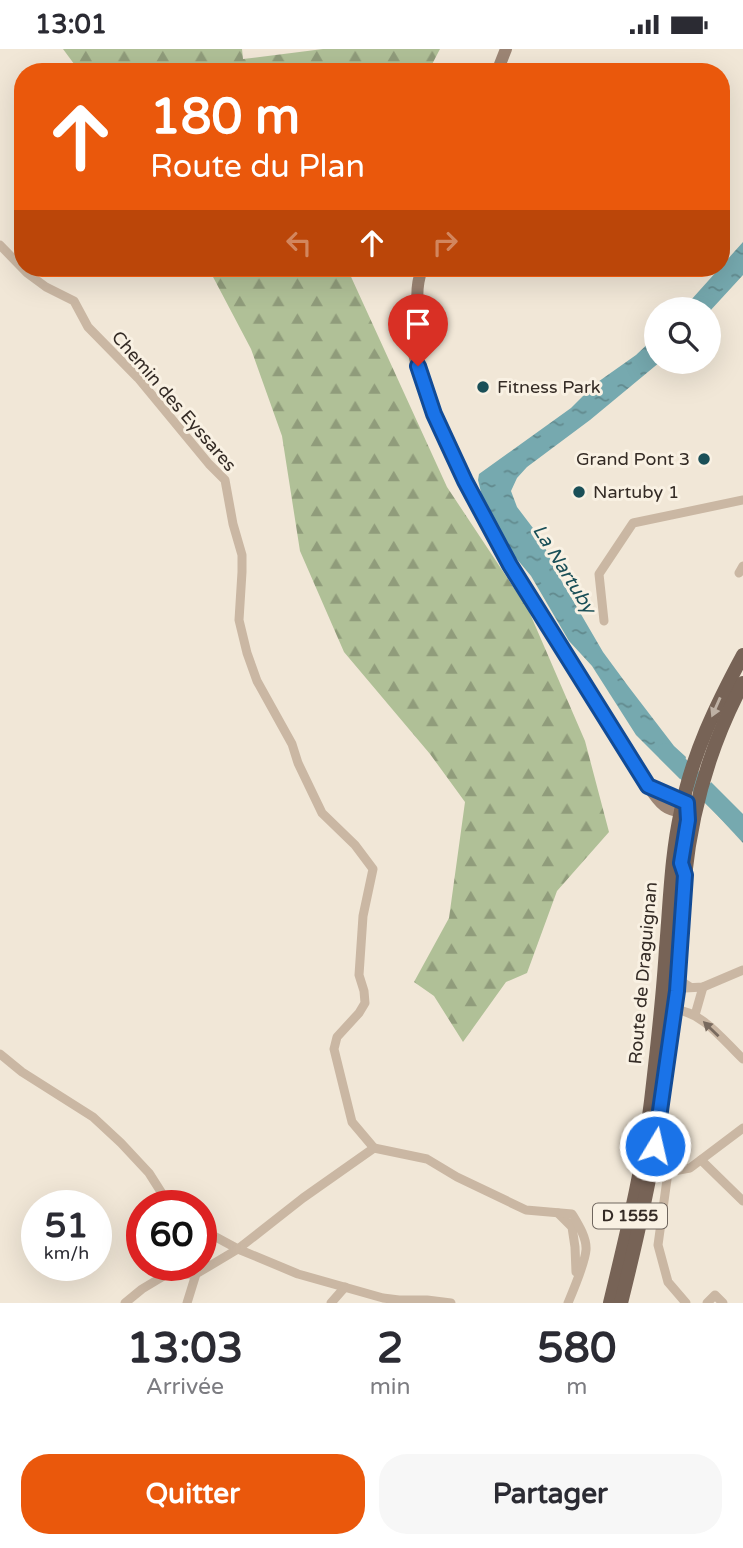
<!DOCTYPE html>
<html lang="fr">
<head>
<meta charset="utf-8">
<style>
	body { margin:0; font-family:"Varela Round",sans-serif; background:#f7f7f7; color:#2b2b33; height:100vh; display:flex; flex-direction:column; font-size:26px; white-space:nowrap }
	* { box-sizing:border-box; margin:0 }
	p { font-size:23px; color:#7c7c81 }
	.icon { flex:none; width:38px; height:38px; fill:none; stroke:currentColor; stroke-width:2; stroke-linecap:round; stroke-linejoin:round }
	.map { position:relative; height:1254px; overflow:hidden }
	.drawer { display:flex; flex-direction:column; background:#fff; flex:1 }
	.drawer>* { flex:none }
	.hud { position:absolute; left:14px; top:14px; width:716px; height:214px; border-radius:28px; box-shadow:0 7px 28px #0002; background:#ea580c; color:#fff; overflow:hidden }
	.buttons { position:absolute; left:644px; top:248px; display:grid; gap:14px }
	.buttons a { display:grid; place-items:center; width:77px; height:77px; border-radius:50%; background:#fff; box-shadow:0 7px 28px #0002; font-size:35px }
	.speed { position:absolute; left:21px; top:1141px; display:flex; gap:14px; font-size:35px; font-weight:700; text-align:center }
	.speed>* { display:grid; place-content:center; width:91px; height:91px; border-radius:50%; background:#fff; box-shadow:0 7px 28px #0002; line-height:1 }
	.speed small { font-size:18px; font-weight:400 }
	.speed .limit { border:10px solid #d22; background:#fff; color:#111 }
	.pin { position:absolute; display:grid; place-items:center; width:60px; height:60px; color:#fff; margin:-72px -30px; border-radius:50% 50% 50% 0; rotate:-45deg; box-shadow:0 0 7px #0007 }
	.pin .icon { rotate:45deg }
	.me { position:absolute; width:77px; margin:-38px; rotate:9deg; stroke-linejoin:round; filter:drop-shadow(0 0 5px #0008) }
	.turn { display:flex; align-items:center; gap:24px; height:147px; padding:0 21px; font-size:32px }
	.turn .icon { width:91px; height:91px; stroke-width:2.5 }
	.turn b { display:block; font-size:49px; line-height:60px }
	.lanes { display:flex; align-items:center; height:66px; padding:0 21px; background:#0003; justify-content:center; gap:35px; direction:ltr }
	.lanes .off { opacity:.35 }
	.eta { display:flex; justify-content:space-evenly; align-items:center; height:119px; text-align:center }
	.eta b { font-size:42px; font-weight:800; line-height:49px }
	.action { display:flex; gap:14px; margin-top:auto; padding:14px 21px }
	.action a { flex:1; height:80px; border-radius:28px; background:#ea580c; color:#fff; font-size:28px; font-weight:800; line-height:80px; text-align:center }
	.action a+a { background:#f7f7f7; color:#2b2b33 }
	.status { display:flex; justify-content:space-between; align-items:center; height:49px; padding:0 35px; background:#fff; direction:ltr }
	.status svg { height:19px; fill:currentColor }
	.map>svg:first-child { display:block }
	.forest { fill:url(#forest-firs) }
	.water { fill:url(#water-ripples) }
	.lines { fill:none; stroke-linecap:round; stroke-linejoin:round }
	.river { stroke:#76a9af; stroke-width:18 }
	.street { stroke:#cab7a3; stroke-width:9 }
	.secondary { stroke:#9d8675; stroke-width:12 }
	.primary { stroke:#776356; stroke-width:14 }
	.oneway { fill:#beb1a4 }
	.oneway2 { fill:#786a5e }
	.route-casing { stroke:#114b97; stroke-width:18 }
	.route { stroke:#1a73e8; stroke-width:12 }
	.poi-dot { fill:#1a4f57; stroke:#f9f1e3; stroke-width:2.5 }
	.labels { text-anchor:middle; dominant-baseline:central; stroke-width:6; stroke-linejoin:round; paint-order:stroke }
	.shield { fill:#f9f1e3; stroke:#6f665e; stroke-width:2 }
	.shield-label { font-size:16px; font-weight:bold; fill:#342b25 }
	.poi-label { font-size:18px; fill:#342b25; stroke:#f9f1e3; text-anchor:start }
	.street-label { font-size:18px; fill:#342b25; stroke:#f9f1e3 }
	.water-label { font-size:19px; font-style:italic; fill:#1a4f57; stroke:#f9f1e3 }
</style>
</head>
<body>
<div class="status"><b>13:01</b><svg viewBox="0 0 49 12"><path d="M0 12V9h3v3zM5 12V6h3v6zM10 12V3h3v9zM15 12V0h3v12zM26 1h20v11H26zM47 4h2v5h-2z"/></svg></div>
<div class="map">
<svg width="743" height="1254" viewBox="0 0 743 1254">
	<defs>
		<pattern id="forest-firs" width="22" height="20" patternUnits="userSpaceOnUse" patternTransform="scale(1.75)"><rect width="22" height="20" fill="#b0c097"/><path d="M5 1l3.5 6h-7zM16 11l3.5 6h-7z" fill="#909c7b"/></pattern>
		<pattern id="water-ripples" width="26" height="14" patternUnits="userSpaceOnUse" patternTransform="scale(1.75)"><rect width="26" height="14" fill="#76a9af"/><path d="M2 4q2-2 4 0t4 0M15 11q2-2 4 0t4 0" fill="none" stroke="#628a8e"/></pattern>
	</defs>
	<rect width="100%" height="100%" fill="#f1e7d7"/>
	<g class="forest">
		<polygon points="63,0 242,0 243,10 323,0 440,0 428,23 80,23"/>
		<polygon points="206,219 347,219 447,438 528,560 585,692 609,783 557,842 527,924 506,933 463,993 434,947 414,933 449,869 465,753 430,705 344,603 300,502 282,387 251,300 212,226"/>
	</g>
	<g class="water">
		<polygon points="743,193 743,226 709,263 709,261 682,261"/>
		<polygon points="656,287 656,313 660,313 590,371 527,418 517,429 511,442 517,458 539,487 561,531 603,603 628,637 674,697 686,708 680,730 636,686 592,617 569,592 531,527 511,503 505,492 483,451 478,431 479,425 571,359 595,335 636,306"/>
		<polygon points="711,733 743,765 743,794 705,753"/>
	</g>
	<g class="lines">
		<polyline class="river" points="666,703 743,779"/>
		<g class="street">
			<polyline points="0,196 27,224 46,238 74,252 88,278 138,329 209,415 225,431 233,475 242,506 242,523 239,571 247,604 257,632 292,695 298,714 322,764 355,796 373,820 363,867 359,926 364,942 365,954 359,964 337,988 334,1000 352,1073 374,1099"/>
			<polyline points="739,524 743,517"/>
			<polyline points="604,572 599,525 633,474 743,451"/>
			<polyline points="672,911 673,927 690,938"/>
			<polyline points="685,939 703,938 743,921"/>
			<path d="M673 960C703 963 722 990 743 1010"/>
			<polyline points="695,966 703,938"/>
			<polyline points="0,1005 22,1023 93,1068 121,1094 149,1124 170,1157"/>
			<polyline points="701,1111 743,1152"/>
			<polyline points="558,1164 572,1178 575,1198 576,1223"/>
			<polyline points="201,1180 238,1200 298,1225 383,1249 399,1251 427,1251 451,1254"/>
			<polyline points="125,1254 142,1240 167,1225 196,1225"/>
			<path d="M187 1254 196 1225 238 1200 303 1149 374 1099 427 1110 457 1128 526 1161 572 1165C578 1175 587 1189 586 1201 585 1214 573 1242 568 1254"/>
			<polyline points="331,1254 345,1238"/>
			<polyline points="686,1254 668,1233 658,1196 668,1123 690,1119 743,1079"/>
			<polyline points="707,1254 715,1246 723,1254"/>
		</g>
		<g class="secondary">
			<polyline points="497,23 506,0"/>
			<path d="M422 219C416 237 415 253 422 271"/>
			<circle cx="420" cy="278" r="8"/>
			<path d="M412 279C409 308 431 358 444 385 464 430 485 475 511 518 548 580 589 641 627 702 633 714 640 724 647 735 658 752 668 768 690 759"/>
			<path d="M648 737C660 745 675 747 687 754L688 759"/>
		</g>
		<g class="primary">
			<path d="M610 1254C626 1187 643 1120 651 1052 657 1001 663 950 666 899 670 854 671 807 681 762 692 706 716 656 743 606"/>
			<path d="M621 1254C634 1202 646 1150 655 1098 664 1047 669 995 677 944 682 906 682 866 685 827 692 759 711 694 743 634"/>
		</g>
	</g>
	<defs><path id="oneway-solid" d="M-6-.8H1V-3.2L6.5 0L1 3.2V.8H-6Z" transform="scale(1.75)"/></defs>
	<use class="oneway" href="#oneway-solid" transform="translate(716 658) rotate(114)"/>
	<use class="oneway2" href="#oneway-solid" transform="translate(711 980) rotate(-136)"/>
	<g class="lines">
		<g class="route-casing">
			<polyline id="route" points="418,317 434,365 465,432 510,516 648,737 687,754 688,771 681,814 685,826 677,942 655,1097"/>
		</g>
		<use href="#route" class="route"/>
	</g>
	<g class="poi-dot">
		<circle cx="483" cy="338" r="7"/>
		<circle cx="704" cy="410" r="7"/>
		<circle cx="579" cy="443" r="7"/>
	</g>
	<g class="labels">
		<rect class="shield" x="593" y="1154.5" width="74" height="25" rx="5"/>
		<g class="shield-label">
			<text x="630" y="1167">D 1555</text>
		</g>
		<g class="poi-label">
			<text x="497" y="338">Fitness Park</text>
			<text x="690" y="410" text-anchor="end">Grand Pont 3</text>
			<text x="593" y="443">Nartuby 1</text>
		</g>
		<g class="street-label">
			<text transform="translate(174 352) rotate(49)">Chemin des Eyssares</text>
			<text transform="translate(643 924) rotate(-85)">Route de Draguignan</text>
		</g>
		<g class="water-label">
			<text transform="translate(564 520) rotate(58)">La Nartuby</text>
		</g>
	</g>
</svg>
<div class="buttons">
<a><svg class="icon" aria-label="search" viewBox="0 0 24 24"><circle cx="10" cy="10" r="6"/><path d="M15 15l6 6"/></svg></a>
</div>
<div class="speed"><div>51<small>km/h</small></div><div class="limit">60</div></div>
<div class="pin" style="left:418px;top:317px;background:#d93025"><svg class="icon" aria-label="arrive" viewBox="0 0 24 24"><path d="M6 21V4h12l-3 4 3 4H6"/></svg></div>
<svg class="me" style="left:655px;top:1097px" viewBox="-20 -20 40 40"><circle r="17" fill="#1a73e8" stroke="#fff" stroke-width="3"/><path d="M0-11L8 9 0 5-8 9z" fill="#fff"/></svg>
<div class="hud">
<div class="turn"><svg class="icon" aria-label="ahead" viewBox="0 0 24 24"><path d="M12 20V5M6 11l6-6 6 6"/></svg><div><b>180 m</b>Route du Plan</div></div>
<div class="lanes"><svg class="icon off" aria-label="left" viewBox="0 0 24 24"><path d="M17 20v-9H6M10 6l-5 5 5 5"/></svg><svg class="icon" aria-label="ahead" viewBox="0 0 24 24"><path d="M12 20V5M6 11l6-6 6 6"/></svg><svg class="icon off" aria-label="right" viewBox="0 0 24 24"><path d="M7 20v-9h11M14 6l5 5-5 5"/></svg></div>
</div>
</div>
<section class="drawer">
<div class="eta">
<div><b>13:03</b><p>Arrivée</p></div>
<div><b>2</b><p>min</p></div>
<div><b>580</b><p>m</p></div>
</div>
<div class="action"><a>Quitter</a><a>Partager</a></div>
</section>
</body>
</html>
